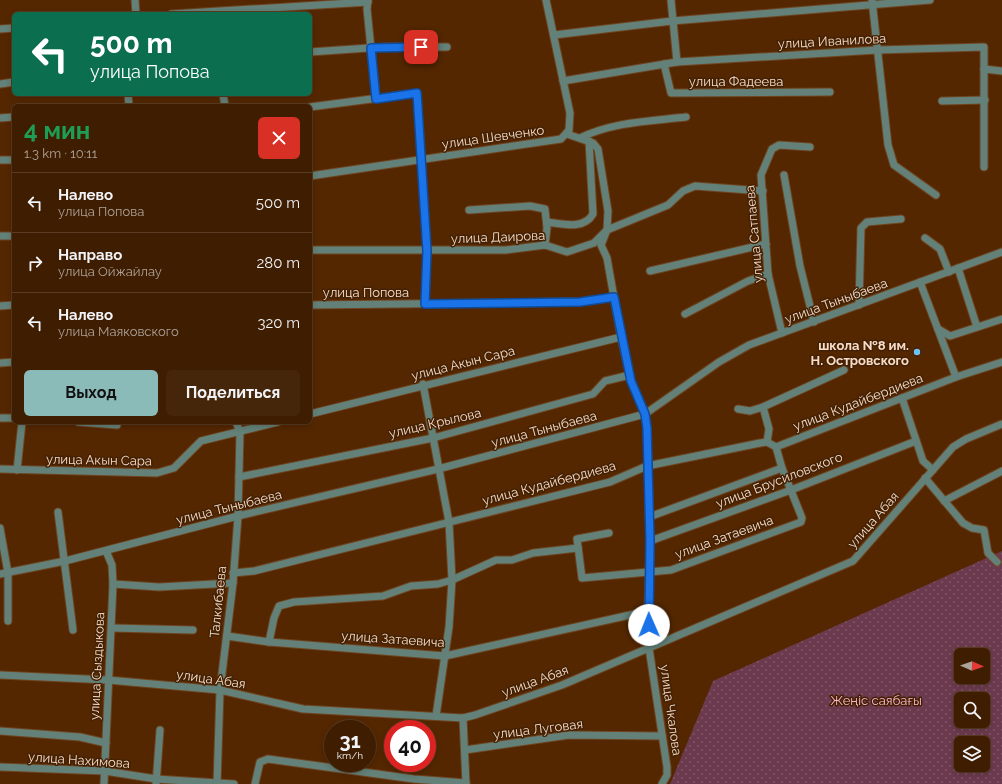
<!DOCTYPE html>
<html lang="ru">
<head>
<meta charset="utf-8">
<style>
	body { margin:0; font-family:Raleway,sans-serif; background:#46260a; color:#f1f3f6; height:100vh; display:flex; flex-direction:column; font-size:15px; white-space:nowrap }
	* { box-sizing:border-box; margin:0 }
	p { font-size:13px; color:#ada299 }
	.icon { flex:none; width:22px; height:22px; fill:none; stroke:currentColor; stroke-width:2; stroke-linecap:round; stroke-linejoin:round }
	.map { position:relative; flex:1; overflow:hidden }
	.side { position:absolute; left:12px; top:104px; width:300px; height:320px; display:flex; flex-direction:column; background:#3f1d00; border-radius:6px; box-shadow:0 2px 6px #0003,0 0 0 1px #583b22 }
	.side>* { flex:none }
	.top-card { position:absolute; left:12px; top:12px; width:300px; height:84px; border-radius:6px; box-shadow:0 2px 6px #0003,0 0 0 1px #583b22; background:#0b6e4f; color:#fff; overflow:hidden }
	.needle { width:26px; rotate:92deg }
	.fabs { position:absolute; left:954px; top:648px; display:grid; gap:8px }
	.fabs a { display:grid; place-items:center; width:36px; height:36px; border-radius:6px; background:#3f1d00; box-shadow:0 2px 6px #0003,0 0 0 1px #583b22; font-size:20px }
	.speed { position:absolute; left:324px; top:720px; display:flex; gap:8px; font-size:20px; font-weight:700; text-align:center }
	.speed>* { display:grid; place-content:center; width:52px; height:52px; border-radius:50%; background:#3f1d00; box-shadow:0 2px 6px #0003,0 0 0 1px #583b22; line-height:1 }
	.speed small { font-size:10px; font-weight:400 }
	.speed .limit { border:6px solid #d22; background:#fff; color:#111 }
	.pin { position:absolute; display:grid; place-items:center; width:34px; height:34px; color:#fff; margin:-17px; border-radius:8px; box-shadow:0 2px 6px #0006 }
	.me { position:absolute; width:44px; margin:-22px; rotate:359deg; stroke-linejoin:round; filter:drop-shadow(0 0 3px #0008) }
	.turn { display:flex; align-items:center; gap:14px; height:84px; padding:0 12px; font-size:18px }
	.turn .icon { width:52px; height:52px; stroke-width:2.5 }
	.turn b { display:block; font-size:28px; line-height:34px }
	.round { display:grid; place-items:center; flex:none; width:42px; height:42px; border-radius:6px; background:#46260a }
	.head { display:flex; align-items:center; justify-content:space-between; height:68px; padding:0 12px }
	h1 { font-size:24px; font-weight:700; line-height:30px; color:#1e9e55 }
	.action { display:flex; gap:8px; margin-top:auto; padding:8px 12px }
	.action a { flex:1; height:46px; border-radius:6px; background:#8bbbb9; color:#111; font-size:16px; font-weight:700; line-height:46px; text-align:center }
	.action a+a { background:#46260a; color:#f1f3f6 }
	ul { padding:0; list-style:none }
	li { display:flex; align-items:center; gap:12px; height:60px; padding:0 12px; border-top:1px solid #583b22 }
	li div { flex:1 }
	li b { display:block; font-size:15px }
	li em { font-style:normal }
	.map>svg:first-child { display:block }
	.park { fill:url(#park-dots); fill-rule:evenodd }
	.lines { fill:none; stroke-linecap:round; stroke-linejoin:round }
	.minor-casing { stroke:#6e4420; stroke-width:9 }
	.minor { stroke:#638178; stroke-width:7 }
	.route-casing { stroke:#114b97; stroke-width:10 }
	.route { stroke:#1a73e8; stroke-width:7 }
	.poi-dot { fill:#6ec2f3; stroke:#432104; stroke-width:1.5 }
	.labels { text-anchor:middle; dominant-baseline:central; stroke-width:3; stroke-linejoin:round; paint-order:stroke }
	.street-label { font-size:13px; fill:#f8dcc8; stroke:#432104 }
	.poi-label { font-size:13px; font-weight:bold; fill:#f8dcc8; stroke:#432104; text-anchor:end }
	.park-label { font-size:13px; fill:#feb6cf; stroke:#432104 }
</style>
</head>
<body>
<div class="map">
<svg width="1002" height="784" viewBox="0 0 1002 784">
	<defs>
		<pattern id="park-dots" width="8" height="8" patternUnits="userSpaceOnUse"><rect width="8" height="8" fill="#6c3a4e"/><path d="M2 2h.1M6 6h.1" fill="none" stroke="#825666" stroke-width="1.8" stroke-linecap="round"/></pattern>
	</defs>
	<rect width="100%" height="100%" fill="#542700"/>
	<path class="park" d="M1002 551V784H670L713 681ZM961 655H983V677H961ZM961 699H983V721H961ZM961 743H983V765H961Z"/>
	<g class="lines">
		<g class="minor-casing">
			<g id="minor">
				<polyline points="135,0 136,14"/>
				<polyline points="368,0 367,9 376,99"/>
				<polyline points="671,0 677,62"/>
				<polyline points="872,0 888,145 894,165 936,195"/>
				<polyline points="171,14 368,2"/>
				<polyline points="0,29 14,28"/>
				<polyline points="554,35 672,21 930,0"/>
				<polyline points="310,52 383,47 447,47"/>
				<polyline points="664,64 671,93 830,92"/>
				<polyline points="984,69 1002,71"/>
				<polyline points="563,81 677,62 877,50 984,47 984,167"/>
				<polyline points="0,84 14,82"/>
				<polyline points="128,94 129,106"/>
				<polyline points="223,94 225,106"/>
				<polyline points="942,101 985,100"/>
				<polyline points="310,107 417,93 427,251 425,304"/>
				<polyline points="0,118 14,117"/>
				<polyline points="567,134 593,143 598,149 608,211 607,230 601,245 607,258 621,337 631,381 645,414 647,428 650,541 648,611 649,648 667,767 667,775 662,784"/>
				<path d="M580 138C612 122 651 121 686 117"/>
				<polyline points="0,160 14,160"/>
				<polyline points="784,175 800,266 814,322"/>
				<polyline points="310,176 561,139 569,130 570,113 546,0"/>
				<polyline points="469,210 530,206 545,209 547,228 545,245"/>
				<path d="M547 222C563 224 584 230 593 214L589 141"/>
				<polyline points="0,236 14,236"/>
				<polyline points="925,238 940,249 949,272"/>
				<polyline points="310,250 506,250 545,245 567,252 594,243 607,230 668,205 683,191 695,186 763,191"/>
				<polyline points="958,268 977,327"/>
				<polyline points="650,271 766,244"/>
				<polyline points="920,282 956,377"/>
				<polyline points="310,305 580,302 614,297"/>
				<polyline points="859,305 861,228 867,222 901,219"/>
				<polyline points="0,306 14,305"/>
				<polyline points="685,314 748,281 768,274"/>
				<polyline points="938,329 950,336 1002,319"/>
				<polyline points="782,333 768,274 761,175 772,149 779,145 810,147"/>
				<polyline points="0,363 14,362"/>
				<polyline points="423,384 449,522 452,580 449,627 436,716"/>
				<polyline points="902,398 923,461 933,470"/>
				<polyline points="763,407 769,429 767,442"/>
				<polyline points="738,409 750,411 763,407 844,370"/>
				<polyline points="310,414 621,337"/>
				<polyline points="0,418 14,418"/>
				<polyline points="78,422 117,425"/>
				<polyline points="0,469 157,473 174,468 201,441 278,422"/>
				<polyline points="17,470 22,422"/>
				<polyline points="239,477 433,438 593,394 605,381 630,375"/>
				<polyline points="925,478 963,523 972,528 984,530 988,553 997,562"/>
				<polyline points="944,501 1002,471"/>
				<polyline points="58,512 73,630"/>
				<polyline points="649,517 782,468"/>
				<polyline points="0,528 8,573 8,621"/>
				<polyline points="609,533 577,539 582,578 671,570 801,522 802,518 782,468 776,447"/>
				<polyline points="650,541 791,490 916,441"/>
				<polyline points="233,573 254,571 610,482 647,466 760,443 767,442 776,447 956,377 1002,362"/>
				<polyline points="0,574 65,561 238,516 438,469 645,414 719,362 749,345 1002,252"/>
				<polyline points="113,584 159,587 233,583"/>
				<polyline points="112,628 193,630"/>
				<polyline points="227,636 269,642 445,656 648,611"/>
				<polyline points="269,642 274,618 279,606 294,602 383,596 411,586 438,584 452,580 496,560 512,560 533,553 578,548"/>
				<polyline points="0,675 108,680 220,690 303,709 463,718 475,715 562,685 853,561 953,447 966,439 1002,424"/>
				<polyline points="463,718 466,784"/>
				<polyline points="0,731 80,737 106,743"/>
				<polyline points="465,750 569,735 662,736"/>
				<polyline points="0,767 105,771 156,779 234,784"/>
				<polyline points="104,784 113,584 112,565 106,551"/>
				<polyline points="156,784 160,730"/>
				<polyline points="217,784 220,690 233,583 238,516 240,432 236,422"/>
				<polyline points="255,784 260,762 268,759 414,779 466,783"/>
			</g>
		</g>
		<use href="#minor" class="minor"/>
	</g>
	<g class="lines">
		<g class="route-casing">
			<polyline id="route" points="421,47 371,48 376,99 417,93 427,251 425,304 580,302 614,297 631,381 645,414 647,428 650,541 649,625"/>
		</g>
		<use href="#route" class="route"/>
	</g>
	<circle class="poi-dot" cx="917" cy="352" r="4"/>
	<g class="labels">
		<g class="street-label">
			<text transform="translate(832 41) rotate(-3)">улица Иванилова</text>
			<text x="736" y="81">улица Фадеева</text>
			<text transform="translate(493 137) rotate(-8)">улица Шевченко</text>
			<text transform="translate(754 234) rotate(-95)">улица Сатпаева</text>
			<text transform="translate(498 237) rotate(-2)">улица Даирова</text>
			<text x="366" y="292">улица Попова</text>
			<text transform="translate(836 301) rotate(-20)">улица Тыныбаева</text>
			<text transform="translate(463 363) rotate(-14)">улица Акын Сара</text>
			<text transform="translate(858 402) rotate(-21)">улица Кудайбердиева</text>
			<text transform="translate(435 423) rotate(-13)">улица Крылова</text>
			<text transform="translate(544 429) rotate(-15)">улица Тыныбаева</text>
			<text transform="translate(99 460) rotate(1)">улица Акын Сара</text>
			<text transform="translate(779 480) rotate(-21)">улица Брусиловского</text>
			<text transform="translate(549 483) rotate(-15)">улица Кудайбердиева</text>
			<text transform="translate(229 507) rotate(-14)">улица Тыныбаева</text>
			<text transform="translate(873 520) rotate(-49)">улица Абая</text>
			<text transform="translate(724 537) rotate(-20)">улица Затаевича</text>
			<text transform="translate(218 602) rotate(-84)">Талкибаева</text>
			<text transform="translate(393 639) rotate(4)">улица Затаевича</text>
			<text transform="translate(97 666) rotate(-87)">улица Сыздыкова</text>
			<text transform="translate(211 679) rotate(8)">улица Абая</text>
			<text transform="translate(535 681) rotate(-20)">улица Абая</text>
			<text transform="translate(671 710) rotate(82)">улица Чкалова</text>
			<text transform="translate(538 729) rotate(-7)">улица Луговая</text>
			<text transform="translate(79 760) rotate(4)">улица Нахимова</text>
		</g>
		<g class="poi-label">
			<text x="909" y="345">школа №8 им.<tspan x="909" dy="15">Н. Островского</tspan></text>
		</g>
		<g class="park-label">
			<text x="876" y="700">Жеңіс саябағы</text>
		</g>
	</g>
</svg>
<div class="fabs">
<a><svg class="needle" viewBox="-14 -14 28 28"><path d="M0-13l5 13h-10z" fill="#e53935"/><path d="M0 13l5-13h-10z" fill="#ada299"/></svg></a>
<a><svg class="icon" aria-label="search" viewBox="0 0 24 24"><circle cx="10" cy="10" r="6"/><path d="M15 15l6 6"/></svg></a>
<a><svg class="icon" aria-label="layers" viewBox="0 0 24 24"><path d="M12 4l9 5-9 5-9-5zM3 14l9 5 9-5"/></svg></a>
</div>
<div class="speed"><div>31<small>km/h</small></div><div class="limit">40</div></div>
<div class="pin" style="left:421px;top:47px;background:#d93025"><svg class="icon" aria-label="arrive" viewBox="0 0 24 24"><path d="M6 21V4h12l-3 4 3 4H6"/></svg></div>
<svg class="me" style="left:649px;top:625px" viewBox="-20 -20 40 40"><circle r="19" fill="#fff"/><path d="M0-13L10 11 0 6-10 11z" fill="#1a73e8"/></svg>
<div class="top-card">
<div class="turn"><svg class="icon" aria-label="left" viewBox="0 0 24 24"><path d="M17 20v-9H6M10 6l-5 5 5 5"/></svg><div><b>500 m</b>улица Попова</div></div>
</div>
<section class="side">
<div class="head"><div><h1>4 мин</h1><p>1.3 km · 10:11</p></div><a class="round" style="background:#d93025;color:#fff"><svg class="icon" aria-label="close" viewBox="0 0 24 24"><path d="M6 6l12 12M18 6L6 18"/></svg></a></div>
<ul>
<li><svg class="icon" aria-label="left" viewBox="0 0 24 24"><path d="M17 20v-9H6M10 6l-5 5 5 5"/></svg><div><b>Налево</b><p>улица Попова</p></div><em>500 m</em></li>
<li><svg class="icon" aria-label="right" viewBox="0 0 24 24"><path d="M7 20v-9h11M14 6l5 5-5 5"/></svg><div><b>Направо</b><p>улица Ойжайлау</p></div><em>280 m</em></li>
<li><svg class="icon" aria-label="left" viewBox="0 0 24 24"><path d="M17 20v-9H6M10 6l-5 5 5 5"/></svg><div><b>Налево</b><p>улица Маяковского</p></div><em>320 m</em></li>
</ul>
<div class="action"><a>Выход</a><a>Поделиться</a></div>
</section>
</div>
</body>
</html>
